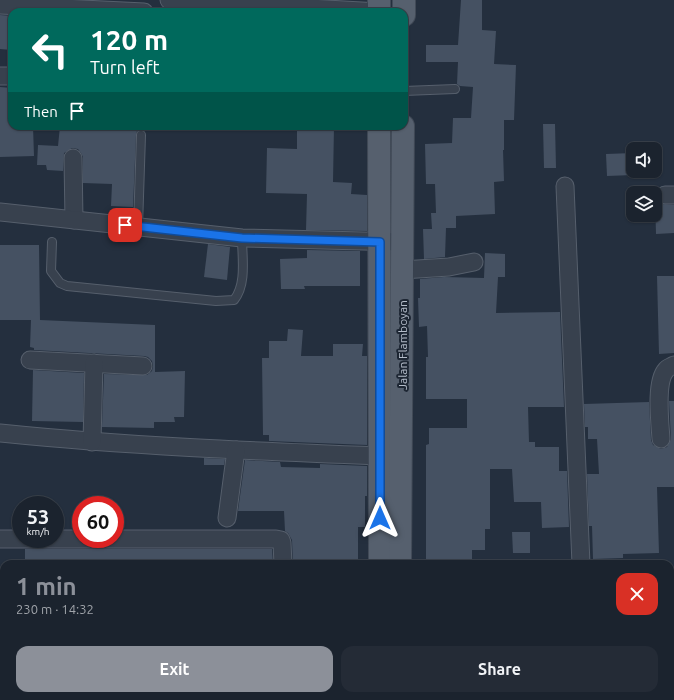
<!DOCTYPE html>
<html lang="en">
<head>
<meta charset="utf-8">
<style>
	body { margin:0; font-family:Ubuntu,sans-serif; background:#242b36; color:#f1f3f6; height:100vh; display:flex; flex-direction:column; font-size:15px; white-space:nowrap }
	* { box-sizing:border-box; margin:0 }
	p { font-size:13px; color:#a0a4aa }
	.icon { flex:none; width:22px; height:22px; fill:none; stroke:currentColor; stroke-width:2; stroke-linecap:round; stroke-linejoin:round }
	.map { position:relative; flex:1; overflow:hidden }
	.details { position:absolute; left:0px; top:560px; width:674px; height:140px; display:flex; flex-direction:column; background:#1b232e; border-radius:12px 12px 0 0; box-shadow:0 1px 3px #0004,0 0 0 1px #39404a }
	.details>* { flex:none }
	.guide { position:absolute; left:8px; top:8px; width:400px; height:122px; border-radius:12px; box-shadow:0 1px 3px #0004,0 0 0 1px #39404a; background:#00695c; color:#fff; overflow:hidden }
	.buttons { position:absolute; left:626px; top:142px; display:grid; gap:8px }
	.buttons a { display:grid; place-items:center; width:36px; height:36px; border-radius:8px; background:#1b232e; box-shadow:0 1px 3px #0004,0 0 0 1px #39404a; font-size:20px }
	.speed { position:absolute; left:12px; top:496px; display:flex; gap:8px; font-size:20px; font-weight:700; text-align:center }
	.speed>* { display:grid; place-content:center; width:52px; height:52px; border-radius:50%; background:#1b232e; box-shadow:0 1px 3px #0004,0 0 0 1px #39404a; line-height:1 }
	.speed small { font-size:10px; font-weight:400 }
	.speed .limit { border:6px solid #d22; background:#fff; color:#111 }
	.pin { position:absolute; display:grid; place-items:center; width:34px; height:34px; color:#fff; margin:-17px; border-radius:8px; box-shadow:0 2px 6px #0006 }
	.me { position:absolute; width:44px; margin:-22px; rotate:0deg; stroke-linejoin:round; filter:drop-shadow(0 0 3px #0008) }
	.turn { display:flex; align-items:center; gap:14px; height:84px; padding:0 16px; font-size:18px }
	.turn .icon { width:52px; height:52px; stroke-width:2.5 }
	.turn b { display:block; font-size:28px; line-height:34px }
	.then { display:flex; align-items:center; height:38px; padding:0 16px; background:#0003; gap:8px; font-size:15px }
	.round { display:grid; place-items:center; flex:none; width:42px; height:42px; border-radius:12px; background:#242b36 }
	.headline { display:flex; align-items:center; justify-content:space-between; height:68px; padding:0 16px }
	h1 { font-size:24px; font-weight:700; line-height:30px; color:#8c9099 }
	.action { display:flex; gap:8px; margin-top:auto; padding:8px 16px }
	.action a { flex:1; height:46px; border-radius:12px; background:#8c9099; color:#fff; font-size:16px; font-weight:700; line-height:46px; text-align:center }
	.action a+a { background:#242b36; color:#f1f3f6 }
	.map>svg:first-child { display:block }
	.building { fill:#455162 }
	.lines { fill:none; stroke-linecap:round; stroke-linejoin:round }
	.lane-casing { stroke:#565f6c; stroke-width:10 }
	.street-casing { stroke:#565f6c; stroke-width:19 }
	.secondary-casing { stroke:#565f6c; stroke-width:24 }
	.primary-casing { stroke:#414a57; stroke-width:24 }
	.lane { stroke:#38414e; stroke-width:8 }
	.street { stroke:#38414e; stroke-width:17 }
	.secondary { stroke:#465061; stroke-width:22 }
	.primary { stroke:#56606e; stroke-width:22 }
	.route-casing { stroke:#114b97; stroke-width:10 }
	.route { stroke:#1a73e8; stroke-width:7 }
	.labels { text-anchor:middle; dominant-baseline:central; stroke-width:4; stroke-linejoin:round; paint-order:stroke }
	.street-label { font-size:12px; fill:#b4bcc9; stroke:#1d2633 }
</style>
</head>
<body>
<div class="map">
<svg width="674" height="700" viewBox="0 0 674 700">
	<rect width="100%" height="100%" fill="#242f3e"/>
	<g class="building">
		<polygon points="461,0 482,0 482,30 496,31 494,64 516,65 514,120 504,120 504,150 503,150 504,181 494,182 495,214 456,216 456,228 446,228 445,257 424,259 423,229 432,229 431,213 436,213 435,184 426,184 425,144 452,143 453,118 471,118 473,87 460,86 457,84 458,62 426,62 426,45 458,45"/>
		<polygon points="0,15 12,16 12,50 0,49"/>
		<polygon points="0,87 12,88 12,126 33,126 34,156 0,157"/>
		<polygon points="543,124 555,124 556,168 544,168"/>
		<polygon points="60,126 138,126 136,135 133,207 111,206 112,184 83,183 83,157 81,153 78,149 72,148 64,153 63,171 47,170 46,165 37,165 38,145 58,146"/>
		<polygon points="297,126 334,126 333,182 352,183 351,194 367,195 367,231 306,230 307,194 266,193 267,148 297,149"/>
		<polygon points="633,153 633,175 607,176 606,154"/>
		<polygon points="655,199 660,204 674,205 674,233 656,234"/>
		<polygon points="208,244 230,247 227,280 204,277"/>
		<polygon points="0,245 39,245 40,320 155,325 155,372 185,371 184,417 174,417 175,422 154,422 154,428 102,427 104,374 147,375 152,371 153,366 152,361 148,357 144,356 34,350 34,348 30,347 31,320 0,320"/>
		<polygon points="307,250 360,251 360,286 304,286 305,289 281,289 280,259 307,258"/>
		<polygon points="485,253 505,254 505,277 498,277 496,313 560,312 564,407 528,407 529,442 535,442 535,447 559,447 559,471 567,471 569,527 542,528 541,502 514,502 512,469 490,469 490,529 485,529 485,550 472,550 472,564 426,564 426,445 429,444 429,428 467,428 467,399 426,399 426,357 428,357 427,326 419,327 418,298 420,298 420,279 444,277 484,278"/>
		<polygon points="657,276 674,276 674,353 659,354"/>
		<polygon points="288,329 303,330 301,356 333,356 333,344 363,344 362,356 367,356 367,445 269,441 269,435 263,435 262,358 269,358 269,341 287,341"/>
		<polygon points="33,370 84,373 83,422 32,421"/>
		<polygon points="669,401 674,401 674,487 657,487 659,553 623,554 623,558 593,559 592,526 589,526 587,474 599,474 597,439 588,439 588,427 585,427 584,404 649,402 651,440 653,445 661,449 667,447 671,439"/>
		<polygon points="204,458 225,459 224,465 204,465"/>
		<polygon points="245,460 280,462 281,467 320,468 320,464 367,466 367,496 365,496 365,527 358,527 358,564 293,564 292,540 288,533 285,531 284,511 238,511"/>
		<polygon points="512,532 530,532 530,553 513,553"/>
		<polygon points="25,549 272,549 273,564 37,564 37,560 25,561"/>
	</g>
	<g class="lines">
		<g class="lane-casing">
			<g id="lane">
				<polyline points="404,91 455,89"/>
				<polyline points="138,227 141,135"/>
				<path d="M52 242 51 271 60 283 67 286 216 301 234 300C247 284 242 257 242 238"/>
				<polyline points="596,696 596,700"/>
			</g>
		</g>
		<g class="street-casing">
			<g id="street">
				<polyline points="169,0 379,12"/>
				<polyline points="0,5 144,12"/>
				<polyline points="0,76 12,76"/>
				<polyline points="73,158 74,220"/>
				<polyline points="565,186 581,564"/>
				<polyline points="665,195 674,195"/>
				<polyline points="0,212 242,238 402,242"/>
				<polyline points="402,270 449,267 474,262"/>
				<polyline points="30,360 143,366"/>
				<path d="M0 433C126 446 253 451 380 456"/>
				<path d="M661 439C660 423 655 382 666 370 668 367 671 367 674 365"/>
				<polyline points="92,442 94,363"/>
				<polyline points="227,518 236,450"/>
				<polyline points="0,539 276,539 281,540 282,543 283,564"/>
				<polyline points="0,622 4,622"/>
			</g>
		</g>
		<g class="secondary-casing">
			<polyline id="secondary" points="670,689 674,689"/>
		</g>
		<g class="primary-casing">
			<g id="primary">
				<polyline points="379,12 379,0"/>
				<polyline points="404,15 404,0"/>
				<polyline points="379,126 380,564"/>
				<polyline points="400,564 403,126"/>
				<polyline points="380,696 380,700"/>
				<polyline points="399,700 399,696"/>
			</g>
		</g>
		<use href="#lane" class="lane"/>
		<use href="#street" class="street"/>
		<use href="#secondary" class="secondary"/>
		<use href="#primary" class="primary"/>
	</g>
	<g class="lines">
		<g class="route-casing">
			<polyline id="route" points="125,225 242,238 380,242 380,518"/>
		</g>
		<use href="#route" class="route"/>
	</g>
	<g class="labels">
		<g class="street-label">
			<text transform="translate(402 345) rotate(-90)">Jalan Flamboyan</text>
		</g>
	</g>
</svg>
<div class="buttons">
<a><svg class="icon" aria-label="sound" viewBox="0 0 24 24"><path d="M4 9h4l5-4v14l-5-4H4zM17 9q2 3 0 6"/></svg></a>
<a><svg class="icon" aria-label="layers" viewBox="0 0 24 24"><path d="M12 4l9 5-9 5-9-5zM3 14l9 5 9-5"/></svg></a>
</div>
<div class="speed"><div>53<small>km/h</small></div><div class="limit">60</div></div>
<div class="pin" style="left:125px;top:225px;background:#d93025"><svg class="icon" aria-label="arrive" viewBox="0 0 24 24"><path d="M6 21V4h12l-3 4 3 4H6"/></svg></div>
<svg class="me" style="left:380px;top:518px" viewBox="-20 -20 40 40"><path d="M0-17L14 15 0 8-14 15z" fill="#1a73e8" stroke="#fff" stroke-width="4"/></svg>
<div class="guide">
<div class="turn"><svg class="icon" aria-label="left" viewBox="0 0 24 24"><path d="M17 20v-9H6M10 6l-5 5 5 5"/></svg><div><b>120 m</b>Turn left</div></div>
<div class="then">Then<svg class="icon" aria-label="arrive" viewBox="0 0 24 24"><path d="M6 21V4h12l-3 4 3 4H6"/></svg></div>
</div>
<section class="details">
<div class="headline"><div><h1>1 min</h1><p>230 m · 14:32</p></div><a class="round" style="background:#d93025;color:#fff"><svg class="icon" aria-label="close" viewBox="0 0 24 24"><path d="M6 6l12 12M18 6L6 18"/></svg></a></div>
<div class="action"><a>Exit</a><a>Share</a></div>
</section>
</div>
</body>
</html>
